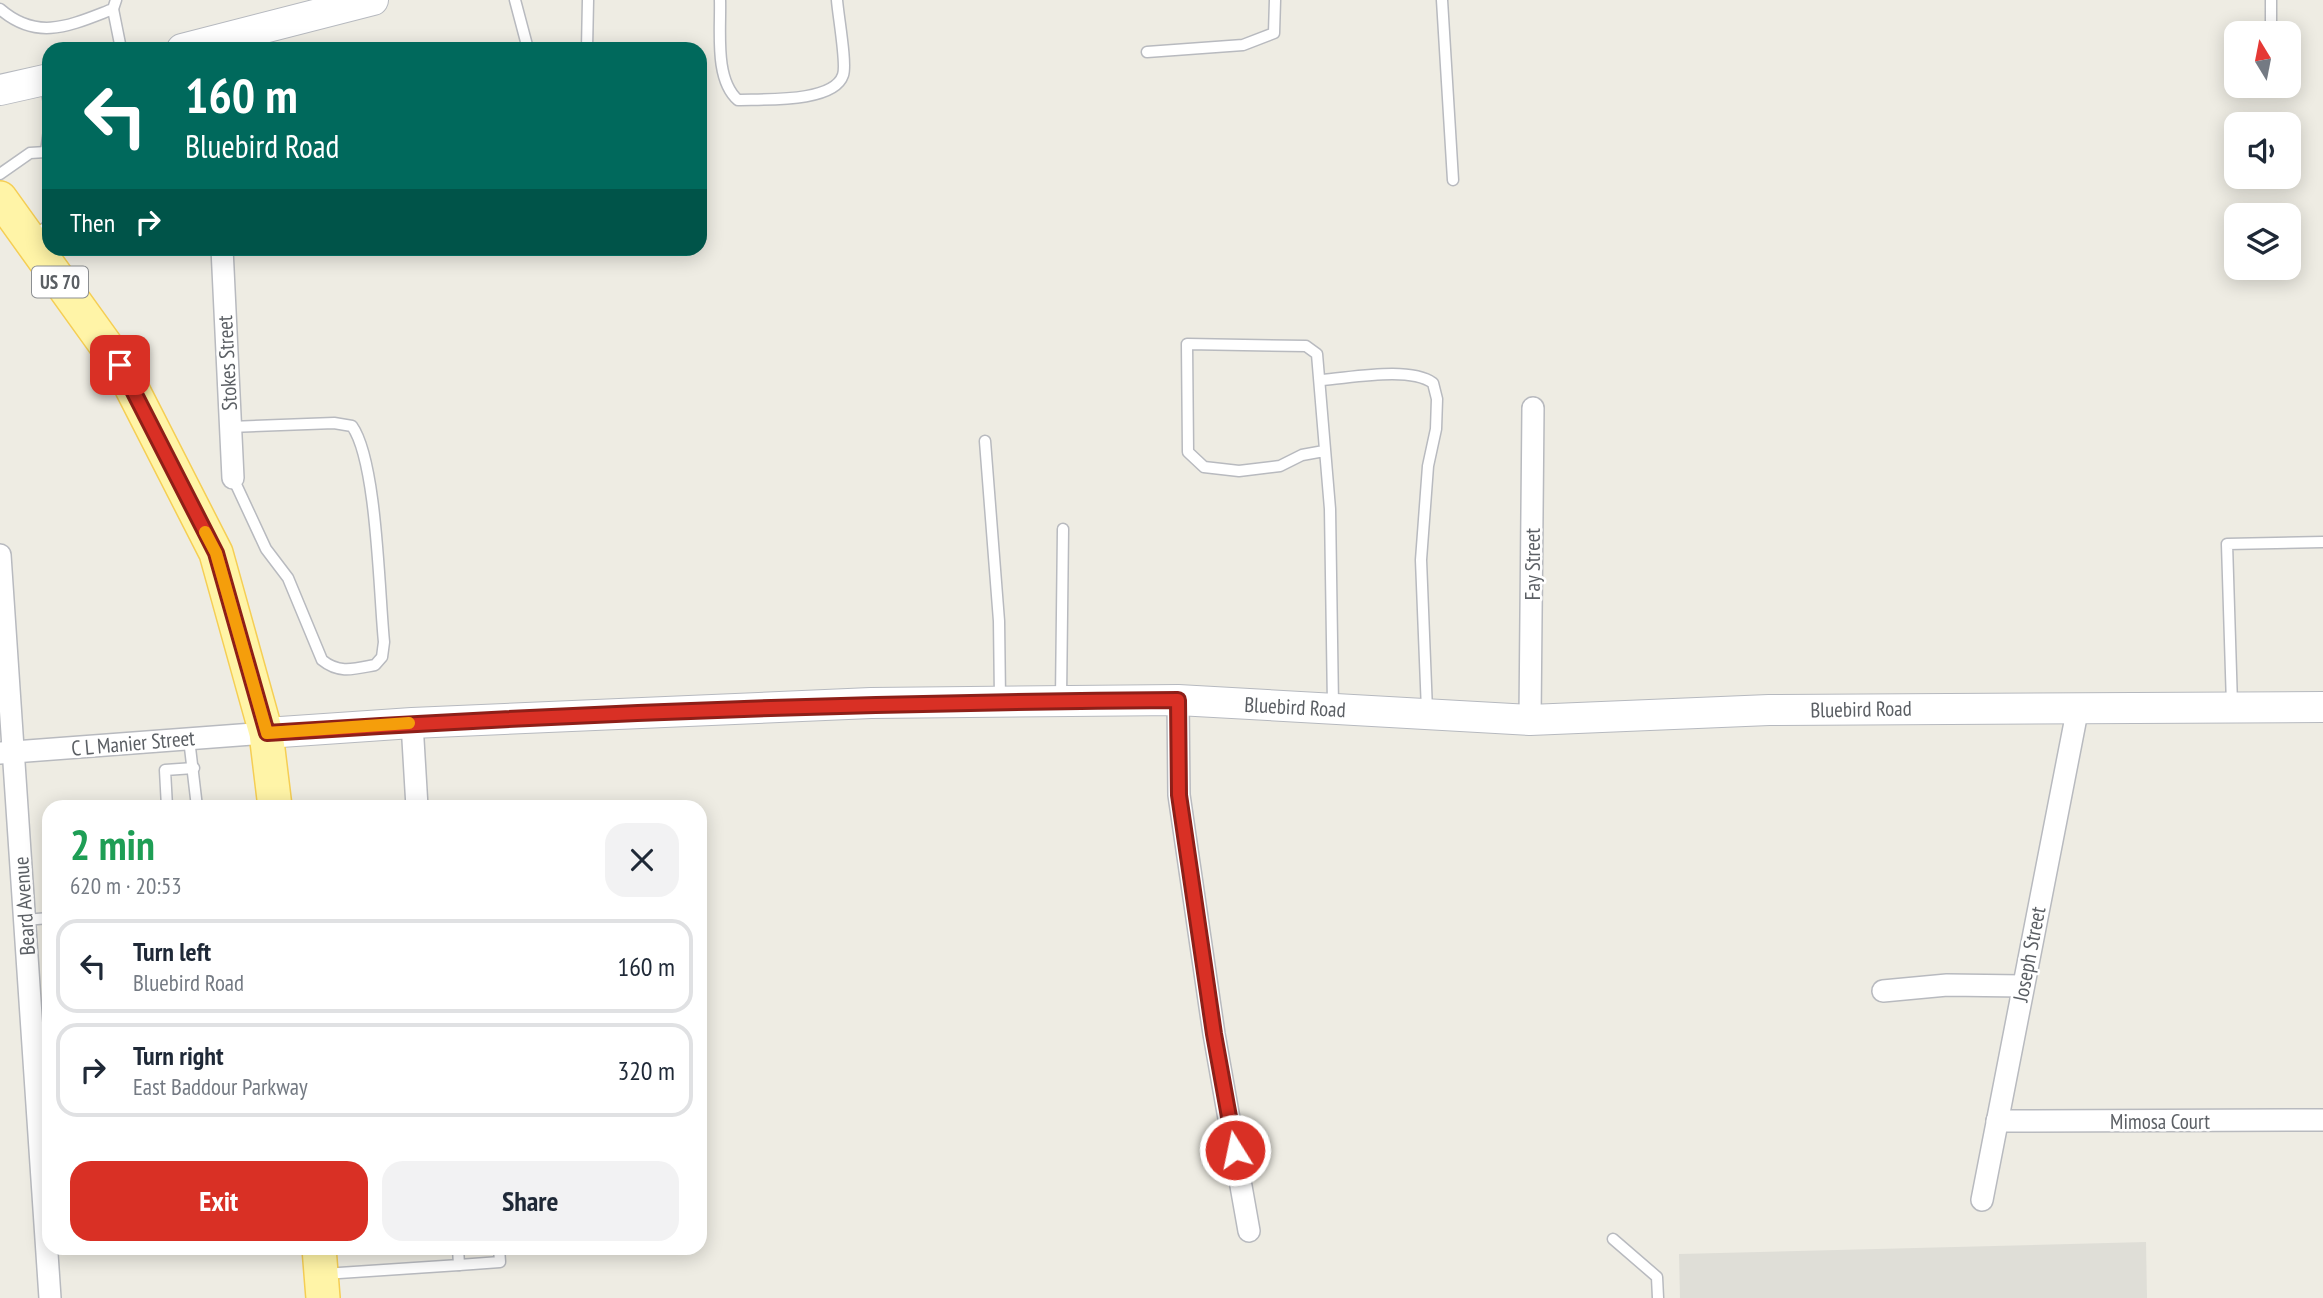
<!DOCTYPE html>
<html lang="en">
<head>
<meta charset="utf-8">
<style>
	body { margin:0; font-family:"PT Sans Narrow",sans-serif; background:#f2f2f3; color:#1f2937; height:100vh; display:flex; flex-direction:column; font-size:26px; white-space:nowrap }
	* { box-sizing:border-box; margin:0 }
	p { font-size:23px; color:#747a83 }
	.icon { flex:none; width:38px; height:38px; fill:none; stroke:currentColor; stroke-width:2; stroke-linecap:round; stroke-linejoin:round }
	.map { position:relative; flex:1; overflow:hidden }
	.details { position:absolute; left:42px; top:800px; width:665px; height:455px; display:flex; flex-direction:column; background:#fff; border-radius:21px; box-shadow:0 4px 18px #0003 }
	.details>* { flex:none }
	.top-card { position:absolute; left:42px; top:42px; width:665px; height:214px; border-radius:21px; box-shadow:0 4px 18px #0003; background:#00695c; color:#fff; overflow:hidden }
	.needle { width:46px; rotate:350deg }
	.tools { position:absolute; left:2224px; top:21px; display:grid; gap:14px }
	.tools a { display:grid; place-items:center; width:77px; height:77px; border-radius:14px; background:#fff; box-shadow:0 4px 18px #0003; font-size:35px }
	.pin { position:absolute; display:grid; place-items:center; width:60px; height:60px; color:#fff; margin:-30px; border-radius:14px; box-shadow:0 4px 10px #0006 }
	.me { position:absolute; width:77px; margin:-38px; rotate:350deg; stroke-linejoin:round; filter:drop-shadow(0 0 5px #0008) }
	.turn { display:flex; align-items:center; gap:24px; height:147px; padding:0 28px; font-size:32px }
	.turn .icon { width:91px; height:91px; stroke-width:2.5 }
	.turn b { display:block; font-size:49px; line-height:60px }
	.then { display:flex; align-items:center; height:66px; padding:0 28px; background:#0003; gap:14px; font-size:26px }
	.round { display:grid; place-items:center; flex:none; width:74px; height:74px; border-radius:21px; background:#f2f2f3 }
	.headline { display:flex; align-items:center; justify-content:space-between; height:119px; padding:0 28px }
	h1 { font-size:42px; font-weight:700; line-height:52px; color:#1e9e55 }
	.cta { display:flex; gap:14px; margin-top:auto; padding:14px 28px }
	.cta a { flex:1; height:80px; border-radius:21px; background:#d93025; color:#fff; font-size:28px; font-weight:700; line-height:80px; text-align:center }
	.cta a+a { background:#f2f2f3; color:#1f2937 }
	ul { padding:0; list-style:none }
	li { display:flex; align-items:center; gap:21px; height:94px; margin:0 14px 10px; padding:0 14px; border:4px solid #e0e1e3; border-radius:21px }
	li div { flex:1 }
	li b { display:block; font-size:26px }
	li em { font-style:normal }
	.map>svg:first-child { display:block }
	.industrial { fill:#dfded7 }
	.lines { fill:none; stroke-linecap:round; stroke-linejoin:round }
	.lane-casing { stroke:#b8babf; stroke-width:13 }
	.street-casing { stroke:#b8babf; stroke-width:24 }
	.secondary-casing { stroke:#b6b9bf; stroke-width:32 }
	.primary-casing { stroke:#f5ce54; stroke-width:36 }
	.lane { stroke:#fff; stroke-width:10 }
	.street { stroke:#fff; stroke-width:21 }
	.secondary { stroke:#fff; stroke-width:30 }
	.primary { stroke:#fff4a7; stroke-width:33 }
	.route-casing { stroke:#8d1f18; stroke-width:18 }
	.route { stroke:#d93025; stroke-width:12 }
	.slow { stroke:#f59e0b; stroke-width:12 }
	.labels { text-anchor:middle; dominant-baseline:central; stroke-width:5; stroke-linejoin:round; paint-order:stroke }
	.shield { fill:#fff; stroke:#8c8f92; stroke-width:2 }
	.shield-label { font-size:19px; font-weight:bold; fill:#5b5f64 }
	.street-label { font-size:21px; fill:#5b5f64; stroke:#fff }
</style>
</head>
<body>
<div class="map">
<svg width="2323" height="1298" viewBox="0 0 2323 1298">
	<rect width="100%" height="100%" fill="#eeece3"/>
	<polygon class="industrial" points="2146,1242 2147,1298 1680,1298 1679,1254"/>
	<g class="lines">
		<g class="lane-casing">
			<g id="lane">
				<polyline points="515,0 528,49"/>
				<path d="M720 0C721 30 714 79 738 100 763 99 834 103 843 75 847 64 838 15 837 0"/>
				<polyline points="1442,0 1453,180"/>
				<polyline points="2271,0 2271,33"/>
				<path d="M0 9C38 42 71 25 113 9L116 0"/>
				<polyline points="113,9 121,49"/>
				<polyline points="587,49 588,0"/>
				<polyline points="1147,52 1243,45 1274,33 1275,0"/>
				<polyline points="45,82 49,103"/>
				<polyline points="46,152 49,130"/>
				<polyline points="0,174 30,153 46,152 49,156"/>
				<polyline points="32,238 49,225"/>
				<path d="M1321 380C1351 378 1409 366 1433 383L1437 399 1436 429 1428 466 1421 560 1427 711"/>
				<path d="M230 427 334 423 352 426C377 461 379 593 384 642L382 657 375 665C354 669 339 674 322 660L288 578 266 549 233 478"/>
				<polyline points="985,441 999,621 1000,699"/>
				<polyline points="1324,451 1302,455 1280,466 1239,471 1204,467 1188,452 1187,344 1306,346 1317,354 1330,509 1333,706"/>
				<polyline points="1061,698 1063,529"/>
				<polyline points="2232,705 2227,544 2323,542"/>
				<polyline points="189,739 197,807"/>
				<polyline points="167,807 165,770 194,768"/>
				<polyline points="25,920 49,918"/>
				<polyline points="1613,1239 1657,1277 1658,1298"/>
				<polyline points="459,1265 500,1262 499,1248"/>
				<polyline points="324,1274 459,1265 458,1248"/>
			</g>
		</g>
		<g class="street-casing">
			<g id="street">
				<polyline points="222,248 233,478"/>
				<polyline points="0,555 50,1298"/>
				<polyline points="1178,700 1179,795 1214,1034 1249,1231"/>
				<polyline points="1530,720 1533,408"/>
				<polyline points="412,723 417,807"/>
				<polyline points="0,753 266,733"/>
				<polyline points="1883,991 1947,985 2023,986"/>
				<polyline points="1997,1121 2323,1120"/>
				<polyline points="1982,1200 2078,707"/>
			</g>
		</g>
		<g class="secondary-casing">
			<g id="secondary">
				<polyline points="182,49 373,0"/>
				<polyline points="0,90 49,79"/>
				<polyline points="266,733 412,723 871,703 1178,700 1530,720 1769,710 2323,707"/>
			</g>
		</g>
		<g class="primary-casing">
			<g id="primary">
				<polyline points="0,198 120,365 216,553 266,733 275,807"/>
				<polyline points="319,1248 323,1298"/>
			</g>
		</g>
		<use href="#lane" class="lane"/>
		<use href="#street" class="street"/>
		<use href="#secondary" class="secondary"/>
		<use href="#primary" class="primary"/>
	</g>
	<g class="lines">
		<g class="route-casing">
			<path id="route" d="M120 365 216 553 267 733C570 713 874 702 1178 700L1179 795 1214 1034 1235 1150"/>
		</g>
		<use href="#route" class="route"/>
		<polyline class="slow" points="205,532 216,553 267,733 409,723"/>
	</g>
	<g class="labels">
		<rect class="shield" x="32" y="266.5" width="56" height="31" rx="5"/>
		<g class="shield-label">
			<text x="60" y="282">US 70</text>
		</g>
		<g class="street-label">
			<text transform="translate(227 363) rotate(-93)">Stokes Street</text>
			<text transform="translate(1532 564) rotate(-90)">Fay Street</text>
			<text transform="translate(1295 707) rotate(3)">Bluebird Road</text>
			<text transform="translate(1861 709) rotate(-1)">Bluebird Road</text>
			<text transform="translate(133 743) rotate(-5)">C L Manier Street</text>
			<text transform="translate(24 906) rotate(-94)">Beard Avenue</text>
			<text transform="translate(2029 954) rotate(-79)">Joseph Street</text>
			<text x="2160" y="1121">Mimosa Court</text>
		</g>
	</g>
</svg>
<div class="tools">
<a><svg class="needle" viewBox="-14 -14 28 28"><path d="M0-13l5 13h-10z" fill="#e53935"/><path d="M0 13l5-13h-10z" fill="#747a83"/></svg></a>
<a><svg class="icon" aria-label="sound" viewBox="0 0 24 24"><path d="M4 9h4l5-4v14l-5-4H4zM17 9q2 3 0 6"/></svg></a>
<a><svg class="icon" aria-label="layers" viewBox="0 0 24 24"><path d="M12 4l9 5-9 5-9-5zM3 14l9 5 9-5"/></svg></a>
</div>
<div class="pin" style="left:120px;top:365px;background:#d93025"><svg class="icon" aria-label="arrive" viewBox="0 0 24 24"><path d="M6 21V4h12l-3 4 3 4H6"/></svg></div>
<svg class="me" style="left:1235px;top:1150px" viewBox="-20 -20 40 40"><circle r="17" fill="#d93025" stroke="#fff" stroke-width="3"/><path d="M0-11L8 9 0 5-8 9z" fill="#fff"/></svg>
<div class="top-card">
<div class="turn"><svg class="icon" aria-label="left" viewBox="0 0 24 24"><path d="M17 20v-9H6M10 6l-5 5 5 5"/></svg><div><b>160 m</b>Bluebird Road</div></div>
<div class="then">Then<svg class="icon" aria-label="right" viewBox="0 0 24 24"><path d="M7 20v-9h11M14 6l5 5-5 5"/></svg></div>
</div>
<section class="details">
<div class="headline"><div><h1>2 min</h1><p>620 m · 20:53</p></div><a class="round"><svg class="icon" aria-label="close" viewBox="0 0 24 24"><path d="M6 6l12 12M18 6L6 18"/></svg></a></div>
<ul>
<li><svg class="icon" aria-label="left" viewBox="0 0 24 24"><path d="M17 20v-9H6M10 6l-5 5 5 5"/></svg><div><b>Turn left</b><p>Bluebird Road</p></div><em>160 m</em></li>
<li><svg class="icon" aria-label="right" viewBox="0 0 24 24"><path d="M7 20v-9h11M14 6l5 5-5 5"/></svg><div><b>Turn right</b><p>East Baddour Parkway</p></div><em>320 m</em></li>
</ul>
<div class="cta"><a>Exit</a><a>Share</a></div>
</section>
</div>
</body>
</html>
